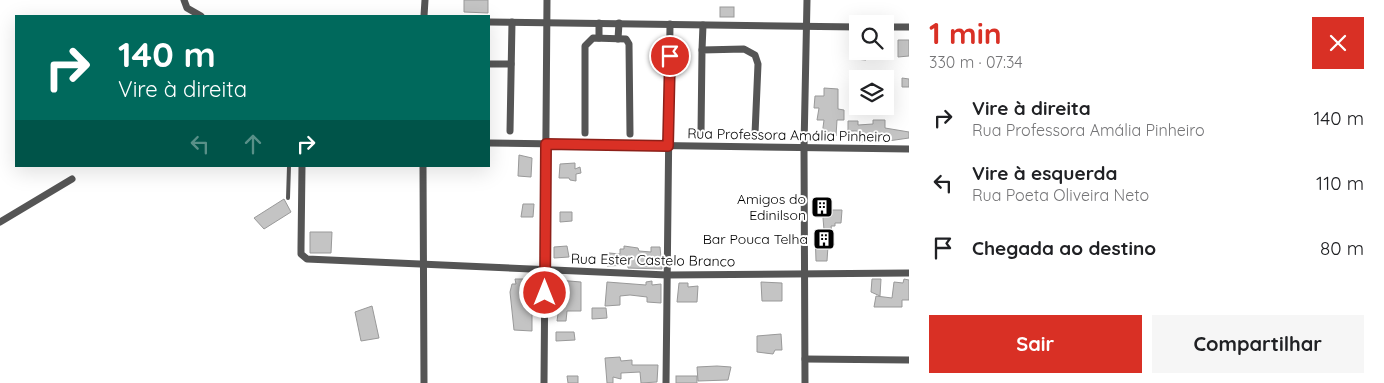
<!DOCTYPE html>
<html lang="pt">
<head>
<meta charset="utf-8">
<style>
	body { margin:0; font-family:Quicksand,sans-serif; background:#f6f6f6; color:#202124; height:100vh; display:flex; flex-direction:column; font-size:19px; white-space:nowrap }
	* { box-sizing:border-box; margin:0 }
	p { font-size:16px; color:#757577 }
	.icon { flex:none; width:28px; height:28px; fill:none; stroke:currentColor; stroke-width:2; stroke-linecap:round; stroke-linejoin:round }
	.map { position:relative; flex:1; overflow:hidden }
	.side { display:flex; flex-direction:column; background:#fff; width:475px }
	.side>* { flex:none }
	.hud { position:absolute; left:15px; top:15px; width:475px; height:152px; border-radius:0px; box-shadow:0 5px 20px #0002; background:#00695c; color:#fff; overflow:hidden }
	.controls { position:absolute; left:849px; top:15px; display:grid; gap:10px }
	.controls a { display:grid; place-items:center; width:45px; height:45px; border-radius:0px; background:#fff; box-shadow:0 5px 20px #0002; font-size:25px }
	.pin { position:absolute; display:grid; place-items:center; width:42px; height:42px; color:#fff; margin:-21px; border:2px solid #fff; border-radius:50%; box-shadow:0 1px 5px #0007 }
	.me { position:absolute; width:55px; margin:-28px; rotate:0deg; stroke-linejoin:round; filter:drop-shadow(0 0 4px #0008) }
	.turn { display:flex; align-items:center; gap:18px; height:105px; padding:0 20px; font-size:22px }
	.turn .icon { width:65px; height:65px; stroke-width:2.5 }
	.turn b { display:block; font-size:35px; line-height:42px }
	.lanes { display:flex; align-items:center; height:48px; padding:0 20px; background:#0003; justify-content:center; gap:25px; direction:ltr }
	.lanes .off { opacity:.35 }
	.round { display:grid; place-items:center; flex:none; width:52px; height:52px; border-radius:0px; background:#f6f6f6 }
	.headline { display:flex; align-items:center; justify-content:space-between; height:85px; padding:0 20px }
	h1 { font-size:30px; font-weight:800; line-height:38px; color:#d93025 }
	.button { display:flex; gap:10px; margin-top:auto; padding:10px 20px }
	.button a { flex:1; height:58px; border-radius:0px; background:#d93025; color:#fff; font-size:20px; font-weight:800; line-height:58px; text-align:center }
	.button a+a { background:#f6f6f6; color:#202124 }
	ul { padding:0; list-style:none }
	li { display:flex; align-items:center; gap:15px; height:65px; padding:0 20px }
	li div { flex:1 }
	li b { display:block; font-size:19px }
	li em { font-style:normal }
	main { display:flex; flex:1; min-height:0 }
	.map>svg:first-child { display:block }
	.building { fill:#c4c4c4; stroke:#999 }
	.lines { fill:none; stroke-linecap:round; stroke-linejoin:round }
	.lane { stroke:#555; stroke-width:4 }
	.street { stroke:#555; stroke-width:7 }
	.route-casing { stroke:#8d1f18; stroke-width:12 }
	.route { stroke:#d93025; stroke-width:9 }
	.labels { text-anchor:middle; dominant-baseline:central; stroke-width:4; stroke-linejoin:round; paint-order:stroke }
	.street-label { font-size:14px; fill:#000; stroke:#fff }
	.poi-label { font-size:14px; fill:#000; stroke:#fff; text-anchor:end }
</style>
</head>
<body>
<main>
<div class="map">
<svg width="909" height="383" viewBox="0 0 909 383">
	<rect width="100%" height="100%" fill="#fff"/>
	<g class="building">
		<polygon points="464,0 488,0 488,13 464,12"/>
		<rect x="720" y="7" width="14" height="10"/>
		<polygon points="898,40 909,40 909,56 898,57"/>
		<polygon points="855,51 866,51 866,60 855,59"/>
		<polygon points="902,78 909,79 909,87 902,87"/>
		<polygon points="824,88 838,89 838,109 844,110 844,120 837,120 836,136 822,135 824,120 817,120 819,108 814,108 815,96 824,96"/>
		<polygon points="873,120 885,120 885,128 909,132 909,138 888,141 888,135 870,135 870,141 859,142 858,131 848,131 848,121 858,121 858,125 873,124"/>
		<polygon points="519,155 532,158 531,177 518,176"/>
		<polygon points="575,163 575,169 580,167 581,173 576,174 576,181 570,180 569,178 559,178 560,164"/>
		<polygon points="284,199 291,212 264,229 254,218"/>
		<polygon points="818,203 828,204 827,209 817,211"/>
		<polygon points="523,204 534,204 533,217 521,217"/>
		<polygon points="827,210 842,210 841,223 835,223 835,226 831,226 834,245 828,246 827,261 816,261 815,230 824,230 823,218"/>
		<polygon points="560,212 572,212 572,221 560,222"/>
		<polygon points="310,232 332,232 331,253 310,253"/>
		<polygon points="567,246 569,257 554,258 554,247"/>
		<polygon points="624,246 638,248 639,251 651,252 651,247 660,247 662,269 628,268 628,265 607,266 609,253 620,254 620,249 624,249"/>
		<polygon points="515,279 532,279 532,288 528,288 528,310 532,310 532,331 514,330 510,292 512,284 516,284"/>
		<polygon points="872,279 881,279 880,296 871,292"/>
		<polygon points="904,279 909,280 909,300 902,300 902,307 874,307 876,296 892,298 894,282 903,283"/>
		<polygon points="557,280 581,282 581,311 567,311 566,321 557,321 561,293 557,293"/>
		<polygon points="652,281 652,285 661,284 661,303 647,302 647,297 630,295 620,296 620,305 605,306 607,282 646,285 646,282"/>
		<polygon points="761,282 782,283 782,301 762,301"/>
		<polygon points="679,283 688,283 688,287 698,286 697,302 677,302"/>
		<polygon points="372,306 379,338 361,341 355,312"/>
		<polygon points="592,308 606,308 607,318 592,319"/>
		<polygon points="556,332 574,332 575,340 556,341"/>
		<polygon points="781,334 782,350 775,350 773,354 757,352 757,336"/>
		<polygon points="620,357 621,361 632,360 632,365 658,365 657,382 641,383 640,372 621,373 621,379 613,377 613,383 607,383 605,358"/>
		<polygon points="717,366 731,367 728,380 698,381 697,367"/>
		<polygon points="567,376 578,376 578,383 568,383"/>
		<rect x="676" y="376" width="21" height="7"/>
	</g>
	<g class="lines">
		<polyline class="lane" points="288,198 289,166"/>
		<g class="street">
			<polyline points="184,0 187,8 201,16"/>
			<polyline points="424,16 425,0"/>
			<polyline points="489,22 858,27"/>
			<polyline points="599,23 599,38"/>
			<polyline points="885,27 909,27"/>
			<polyline points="618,39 619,23"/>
			<polyline points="702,50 703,25"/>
			<polyline points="489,64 511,64"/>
			<polyline points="510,131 512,22"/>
			<polyline points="585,133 585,46 593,38 626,39 629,44 630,134"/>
			<polyline points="701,133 702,50 744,49 755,55 758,64 755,134"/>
			<polyline points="489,143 909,149"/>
			<polyline points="302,166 301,247 301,254 307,259 667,275 909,273"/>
			<polyline points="423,166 424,383"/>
			<polyline points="0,222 72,179"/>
			<polyline points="805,359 909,360"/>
			<polyline points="544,383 547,0"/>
			<polyline points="666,383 670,24"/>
			<polyline points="805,383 804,147 807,0"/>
		</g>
	</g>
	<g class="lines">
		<g class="route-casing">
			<polyline id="route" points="545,293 546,144 668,146 670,56"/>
		</g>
		<use href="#route" class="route"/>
	</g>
	<defs>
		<g id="building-square" transform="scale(1.125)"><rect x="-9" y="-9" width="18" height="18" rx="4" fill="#000" stroke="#fff"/><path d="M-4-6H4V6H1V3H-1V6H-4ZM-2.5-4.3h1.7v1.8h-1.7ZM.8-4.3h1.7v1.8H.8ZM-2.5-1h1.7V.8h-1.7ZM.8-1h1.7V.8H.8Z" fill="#fff"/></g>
	</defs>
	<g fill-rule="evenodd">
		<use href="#building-square" x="822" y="207"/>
		<use href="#building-square" x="824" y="239"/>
	</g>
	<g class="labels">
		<g class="street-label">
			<text transform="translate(789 135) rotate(1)">Rua Professora Amália Pinheiro</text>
			<text transform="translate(653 260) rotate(1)">Rua Ester Castelo Branco</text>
		</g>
		<g class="poi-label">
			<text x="806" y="199">Amigos do<tspan x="806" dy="16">Edinilson</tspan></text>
			<text x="808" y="239">Bar Pouca Telha</text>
		</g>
	</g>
</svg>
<div class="controls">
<a><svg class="icon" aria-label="search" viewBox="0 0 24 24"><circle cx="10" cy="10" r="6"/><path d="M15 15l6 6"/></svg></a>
<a><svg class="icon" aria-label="layers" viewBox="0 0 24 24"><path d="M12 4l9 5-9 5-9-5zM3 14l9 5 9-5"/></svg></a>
</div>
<div class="pin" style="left:670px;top:56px;background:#d93025"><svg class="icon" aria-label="arrive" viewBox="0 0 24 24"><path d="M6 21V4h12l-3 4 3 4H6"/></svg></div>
<svg class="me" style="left:545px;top:293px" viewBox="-20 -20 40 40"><circle r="17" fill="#d93025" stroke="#fff" stroke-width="3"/><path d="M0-11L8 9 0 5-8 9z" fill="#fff"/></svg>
<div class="hud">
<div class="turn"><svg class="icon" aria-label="right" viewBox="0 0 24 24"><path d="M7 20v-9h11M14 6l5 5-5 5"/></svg><div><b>140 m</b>Vire à direita</div></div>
<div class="lanes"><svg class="icon off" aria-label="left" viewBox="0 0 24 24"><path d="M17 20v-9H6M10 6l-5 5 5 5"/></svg><svg class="icon off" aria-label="ahead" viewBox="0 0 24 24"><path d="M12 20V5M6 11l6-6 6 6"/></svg><svg class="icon" aria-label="right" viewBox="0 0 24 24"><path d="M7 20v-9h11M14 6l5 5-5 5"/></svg></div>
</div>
</div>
<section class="side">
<div class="headline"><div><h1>1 min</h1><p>330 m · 07:34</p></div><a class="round" style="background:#d93025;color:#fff"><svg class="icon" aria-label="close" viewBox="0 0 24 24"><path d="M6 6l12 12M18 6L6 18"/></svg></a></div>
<ul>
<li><svg class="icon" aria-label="right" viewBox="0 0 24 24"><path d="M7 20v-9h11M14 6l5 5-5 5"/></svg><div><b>Vire à direita</b><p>Rua Professora Amália Pinheiro</p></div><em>140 m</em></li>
<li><svg class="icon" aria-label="left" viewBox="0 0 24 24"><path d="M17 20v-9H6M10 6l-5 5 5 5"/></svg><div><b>Vire à esquerda</b><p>Rua Poeta Oliveira Neto</p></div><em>110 m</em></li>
<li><svg class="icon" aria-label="arrive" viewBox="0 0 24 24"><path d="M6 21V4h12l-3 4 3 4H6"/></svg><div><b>Chegada ao destino</b></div><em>80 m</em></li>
</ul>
<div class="button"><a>Sair</a><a>Compartilhar</a></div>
</section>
</main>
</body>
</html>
